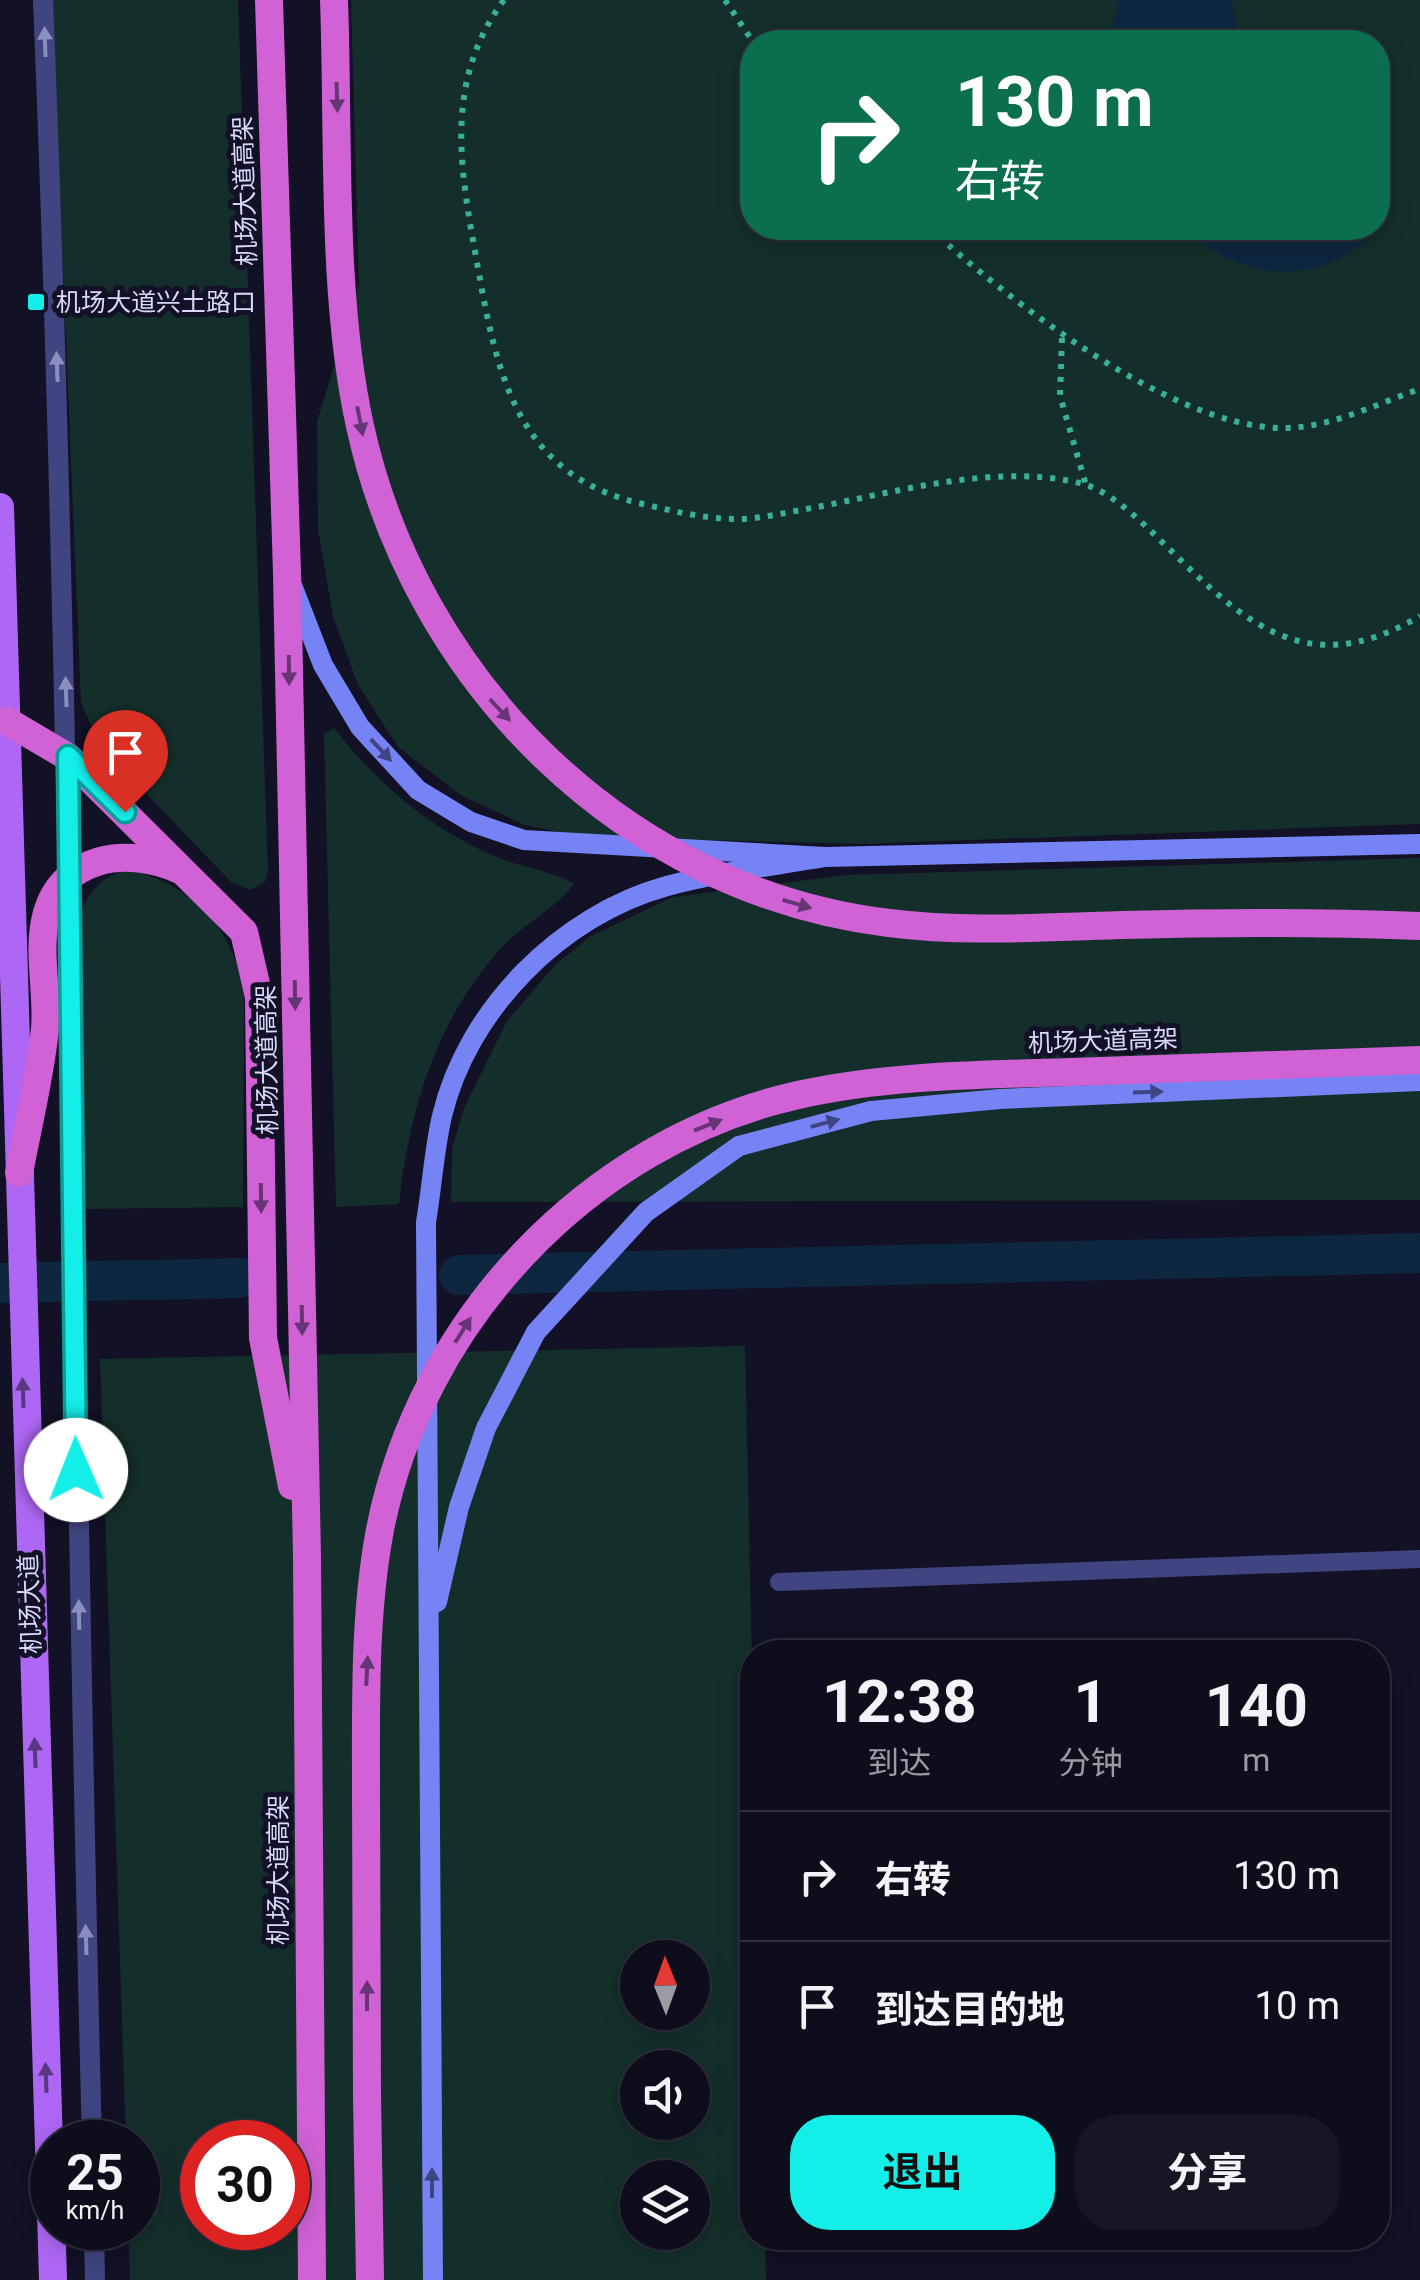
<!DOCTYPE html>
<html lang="zh">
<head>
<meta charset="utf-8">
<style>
	body { margin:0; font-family:Roboto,"Noto Sans SC",sans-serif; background:#171625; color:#f1f3f6; height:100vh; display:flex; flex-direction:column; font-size:38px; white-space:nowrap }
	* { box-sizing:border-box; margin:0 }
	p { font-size:32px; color:#9b9ca3 }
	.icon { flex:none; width:55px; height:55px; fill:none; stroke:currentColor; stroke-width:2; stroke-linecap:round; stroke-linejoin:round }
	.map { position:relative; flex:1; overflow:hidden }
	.panel { position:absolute; left:740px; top:1640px; width:650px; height:610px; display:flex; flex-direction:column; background:#0e0d1c; border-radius:40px; box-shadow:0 5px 25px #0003,0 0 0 2px #2e2d3b }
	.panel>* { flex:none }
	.hud { position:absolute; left:740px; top:30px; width:650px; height:210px; border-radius:40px; box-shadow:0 5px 25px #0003,0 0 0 2px #2e2d3b; background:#0b6e4f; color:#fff; overflow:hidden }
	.needle { width:65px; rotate:359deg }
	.fabs { position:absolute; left:620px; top:1940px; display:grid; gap:20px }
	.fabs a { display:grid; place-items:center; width:90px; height:90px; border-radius:50%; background:#0e0d1c; box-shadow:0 5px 25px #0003,0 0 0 2px #2e2d3b; font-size:50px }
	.speed { position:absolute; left:30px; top:2120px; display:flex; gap:20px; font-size:50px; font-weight:700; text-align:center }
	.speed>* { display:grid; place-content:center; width:130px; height:130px; border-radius:50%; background:#0e0d1c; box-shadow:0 5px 25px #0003,0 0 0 2px #2e2d3b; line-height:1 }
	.speed small { font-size:25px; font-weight:400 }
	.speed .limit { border:15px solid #d22; background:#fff; color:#111 }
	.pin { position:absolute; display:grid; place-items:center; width:85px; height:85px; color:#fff; margin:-102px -42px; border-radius:50% 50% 50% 0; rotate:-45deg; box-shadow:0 0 10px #0007 }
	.pin .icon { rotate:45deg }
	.me { position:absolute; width:110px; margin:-55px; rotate:359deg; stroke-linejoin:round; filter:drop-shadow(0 0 8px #0008) }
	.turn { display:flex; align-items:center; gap:35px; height:210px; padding:0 50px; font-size:45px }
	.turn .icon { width:130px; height:130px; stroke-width:2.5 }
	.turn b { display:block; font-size:70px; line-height:85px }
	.eta { display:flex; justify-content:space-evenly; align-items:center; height:170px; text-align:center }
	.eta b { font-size:60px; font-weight:700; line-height:70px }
	.cta { display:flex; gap:20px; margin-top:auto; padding:20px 50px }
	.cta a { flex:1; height:115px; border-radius:40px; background:#13eee9; color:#111; font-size:40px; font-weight:700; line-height:115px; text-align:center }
	.cta a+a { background:#171625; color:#f1f3f6 }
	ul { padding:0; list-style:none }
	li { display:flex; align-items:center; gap:30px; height:130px; padding:0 50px; border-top:2px solid #2e2d3b }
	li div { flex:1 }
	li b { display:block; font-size:38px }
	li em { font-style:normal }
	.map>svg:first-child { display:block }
	.green { fill:#142f2b; fill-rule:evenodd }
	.water { fill:#0e2741 }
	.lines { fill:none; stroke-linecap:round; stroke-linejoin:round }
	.canal { stroke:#0e2741; stroke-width:40 }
	.path { stroke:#39b09a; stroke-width:6; stroke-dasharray:5 8; stroke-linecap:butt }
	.service { stroke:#404581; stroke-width:18 }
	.minor { stroke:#404581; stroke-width:20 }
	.secondary { stroke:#7683f5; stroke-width:20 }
	.primary { stroke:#ae67f4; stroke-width:28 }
	.trunk { stroke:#d062d6; stroke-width:28 }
	.trunk-bridge { stroke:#d062d6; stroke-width:28 }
	.oneway { fill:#8c8fbe }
	.oneway2 { fill:#673575 }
	.oneway3 { fill:#3f4483 }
	.oneway4 { fill:#583882 }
	.route-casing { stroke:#0c9b97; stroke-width:25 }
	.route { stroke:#13eee9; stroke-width:18 }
	.poi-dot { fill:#13eee9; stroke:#121125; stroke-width:4 }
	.labels { text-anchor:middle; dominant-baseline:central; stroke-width:10; stroke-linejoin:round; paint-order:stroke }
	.street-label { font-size:25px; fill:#d8d9fc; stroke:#121125 }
	.poi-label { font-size:25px; fill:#d8d9fc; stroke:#121125; text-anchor:start }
</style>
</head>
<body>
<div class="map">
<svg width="1420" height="2280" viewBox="0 0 1420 2280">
	<rect width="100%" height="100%" fill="#121125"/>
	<g class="green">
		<polygon points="52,0 238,0 268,872 265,882 250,890 231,882 100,745 81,703"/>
		<path d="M351 0H1420V824L860 844 583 837 525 825 462 796 398 747 358 685 333 616 318 529 317 422 359 284ZM752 42H1378V228H752Z"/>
		<path d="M334 728C377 783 428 827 492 855 518 867 549 870 574 883 566 901 517 929 500 949 435 1023 410 1108 399 1204L336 1207 324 734Z"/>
		<polygon points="1420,858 1420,1200 451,1202 452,1149 464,1108 507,1021 557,963 591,936 673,897 846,875"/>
		<path d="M127 869C191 884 232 926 244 991L243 1207 84 1209 78 921C87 893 98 879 127 869Z"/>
		<path d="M745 1346 752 1665V2238H765L766 2280H130L128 2228H138V2142H126L100 1359ZM638 1958H692V2012H638ZM638 2068H692V2122H638ZM202 2142H288V2228H202ZM638 2178H692V2232H638Z"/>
	</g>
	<g class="water">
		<polygon points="1119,0 1232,0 1238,42 1109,42"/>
		<path d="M1378 176C1420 221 1299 333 1183 228H1378Z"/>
	</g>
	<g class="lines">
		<g class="canal">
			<polyline points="459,1275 1420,1253"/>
			<polyline points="0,1283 239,1278"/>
		</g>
		<g class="path">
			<path d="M504 0C442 83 461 174 478 268 498 381 520 478 647 505 677 512 707 519 737 519 762 519 787 512 812 508 897 492 994 463 1080 483 1108 490 1134 515 1154 534 1236 614 1300 687 1420 616"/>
			<polyline points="725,0 753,42"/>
			<path d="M929 228C1009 300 1169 426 1281 428 1328 429 1376 404 1420 389"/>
			<polyline points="1062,338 1060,396 1086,485"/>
		</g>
		<polyline class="service" points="779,1582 1420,1559"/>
		<g class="minor">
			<path d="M43 0C72 714 73 1428 92 2142"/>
			<polyline points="94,2228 95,2280"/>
		</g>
		<g class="secondary">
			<polyline points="292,585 323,665 360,727 418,790 471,822 524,840 825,857 1420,844"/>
			<polyline points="437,1602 459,1507 486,1428 536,1332 646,1212 739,1146 871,1111 1000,1099 1420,1081"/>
			<path d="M433 2280 426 1222C432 1187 434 1150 442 1116 467 1010 561 915 667 886 718 872 773 866 825 857"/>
		</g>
		<polyline class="primary" points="0,507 53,2280"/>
		<g class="trunk">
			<polyline points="269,0 287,573 307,1556 312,2280"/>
			<polyline points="7,721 68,757 244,932 259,997 263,1338 292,1486"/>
			<path d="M19 1173C28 1125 40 1077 45 1029 48 994 38 955 45 921 58 855 128 846 180 870"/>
			<polyline points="367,2094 370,2280"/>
		</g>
		<g class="trunk-bridge">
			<path d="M334 0C339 135 331 295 360 426 416 682 625 891 889 923 967 933 1046 927 1124 925 1223 922 1321 922 1420 926"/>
			<path d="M367 2094C367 1993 366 1892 366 1791 366 1706 364 1619 379 1535 418 1323 588 1142 798 1095 888 1075 980 1075 1072 1072 1188 1068 1304 1064 1420 1060"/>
		</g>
	</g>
	<defs><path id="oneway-solid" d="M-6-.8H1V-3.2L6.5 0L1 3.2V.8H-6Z" transform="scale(2.5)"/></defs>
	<g class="oneway">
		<use href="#oneway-solid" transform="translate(45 42) rotate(-92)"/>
		<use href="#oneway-solid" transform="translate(57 367) rotate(-92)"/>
		<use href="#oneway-solid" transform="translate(66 692) rotate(-92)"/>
		<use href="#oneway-solid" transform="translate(79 1615) rotate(-91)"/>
		<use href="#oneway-solid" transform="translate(86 1940) rotate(-92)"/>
	</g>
	<g class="oneway2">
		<use href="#oneway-solid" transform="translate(337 97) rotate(88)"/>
		<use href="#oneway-solid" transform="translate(360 421) rotate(79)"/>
		<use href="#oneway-solid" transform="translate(289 670) rotate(89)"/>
		<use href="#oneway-solid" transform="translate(500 710) rotate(47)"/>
		<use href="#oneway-solid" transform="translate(797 904) rotate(16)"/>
		<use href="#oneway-solid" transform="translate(295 995) rotate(89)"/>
		<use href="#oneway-solid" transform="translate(708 1125) rotate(-22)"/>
		<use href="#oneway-solid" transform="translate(261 1198) rotate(89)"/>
		<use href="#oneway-solid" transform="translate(302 1320) rotate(89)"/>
		<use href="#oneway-solid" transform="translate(463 1330) rotate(-58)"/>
		<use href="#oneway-solid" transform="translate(367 1671) rotate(-87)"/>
		<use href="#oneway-solid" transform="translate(367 1996) rotate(-90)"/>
	</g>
	<g class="oneway3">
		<use href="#oneway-solid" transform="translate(381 750) rotate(47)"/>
		<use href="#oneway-solid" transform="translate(1148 1092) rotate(-2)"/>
		<use href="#oneway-solid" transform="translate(825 1123) rotate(-15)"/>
		<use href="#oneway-solid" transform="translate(432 2183) rotate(-90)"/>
	</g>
	<g class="oneway4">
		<use href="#oneway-solid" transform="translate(23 1393) rotate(-92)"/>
		<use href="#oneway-solid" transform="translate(35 1753) rotate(-92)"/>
		<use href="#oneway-solid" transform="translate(46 2078) rotate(-92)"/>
	</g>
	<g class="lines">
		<g class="route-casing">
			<polyline id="route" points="76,1470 68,756 125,812"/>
		</g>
		<use href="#route" class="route"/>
	</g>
	<rect class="poi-dot" x="26" y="292" width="20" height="20" rx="5"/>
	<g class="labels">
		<g class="street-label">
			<text transform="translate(245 191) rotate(-92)">机场大道高架</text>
			<text transform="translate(1103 1041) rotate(-2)">机场大道高架</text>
			<text transform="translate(267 1060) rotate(-91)">机场大道高架</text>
			<text transform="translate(30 1604) rotate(-92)">机场大道</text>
			<text transform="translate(278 1870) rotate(-90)">机场大道高架</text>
		</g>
		<g class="poi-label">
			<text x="56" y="302">机场大道兴土路口</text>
		</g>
	</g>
</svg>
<div class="fabs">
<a><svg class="needle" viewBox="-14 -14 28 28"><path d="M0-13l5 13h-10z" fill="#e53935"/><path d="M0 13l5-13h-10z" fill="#9b9ca3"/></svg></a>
<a><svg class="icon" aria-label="sound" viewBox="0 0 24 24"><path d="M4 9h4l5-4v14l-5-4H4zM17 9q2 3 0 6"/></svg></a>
<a><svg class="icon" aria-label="layers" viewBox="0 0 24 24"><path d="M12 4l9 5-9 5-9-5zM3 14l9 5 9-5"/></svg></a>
</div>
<div class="speed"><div>25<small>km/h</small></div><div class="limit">30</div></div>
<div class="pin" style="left:125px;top:812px;background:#d93025"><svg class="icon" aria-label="arrive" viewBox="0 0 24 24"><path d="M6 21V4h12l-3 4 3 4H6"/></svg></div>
<svg class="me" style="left:76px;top:1470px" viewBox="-20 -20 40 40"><circle r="19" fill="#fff"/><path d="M0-13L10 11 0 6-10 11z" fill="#13eee9"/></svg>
<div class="hud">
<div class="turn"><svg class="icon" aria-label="right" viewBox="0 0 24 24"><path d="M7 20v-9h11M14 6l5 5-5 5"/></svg><div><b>130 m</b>右转</div></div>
</div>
<section class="panel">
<div class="eta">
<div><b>12:38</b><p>到达</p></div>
<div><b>1</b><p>分钟</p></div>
<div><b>140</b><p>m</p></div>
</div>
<ul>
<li><svg class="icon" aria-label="right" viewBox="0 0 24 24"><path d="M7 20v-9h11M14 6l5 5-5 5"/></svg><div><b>右转</b></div><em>130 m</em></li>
<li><svg class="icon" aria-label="arrive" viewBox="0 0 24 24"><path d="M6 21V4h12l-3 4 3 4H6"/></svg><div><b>到达目的地</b></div><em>10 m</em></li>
</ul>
<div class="cta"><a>退出</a><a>分享</a></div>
</section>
</div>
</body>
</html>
